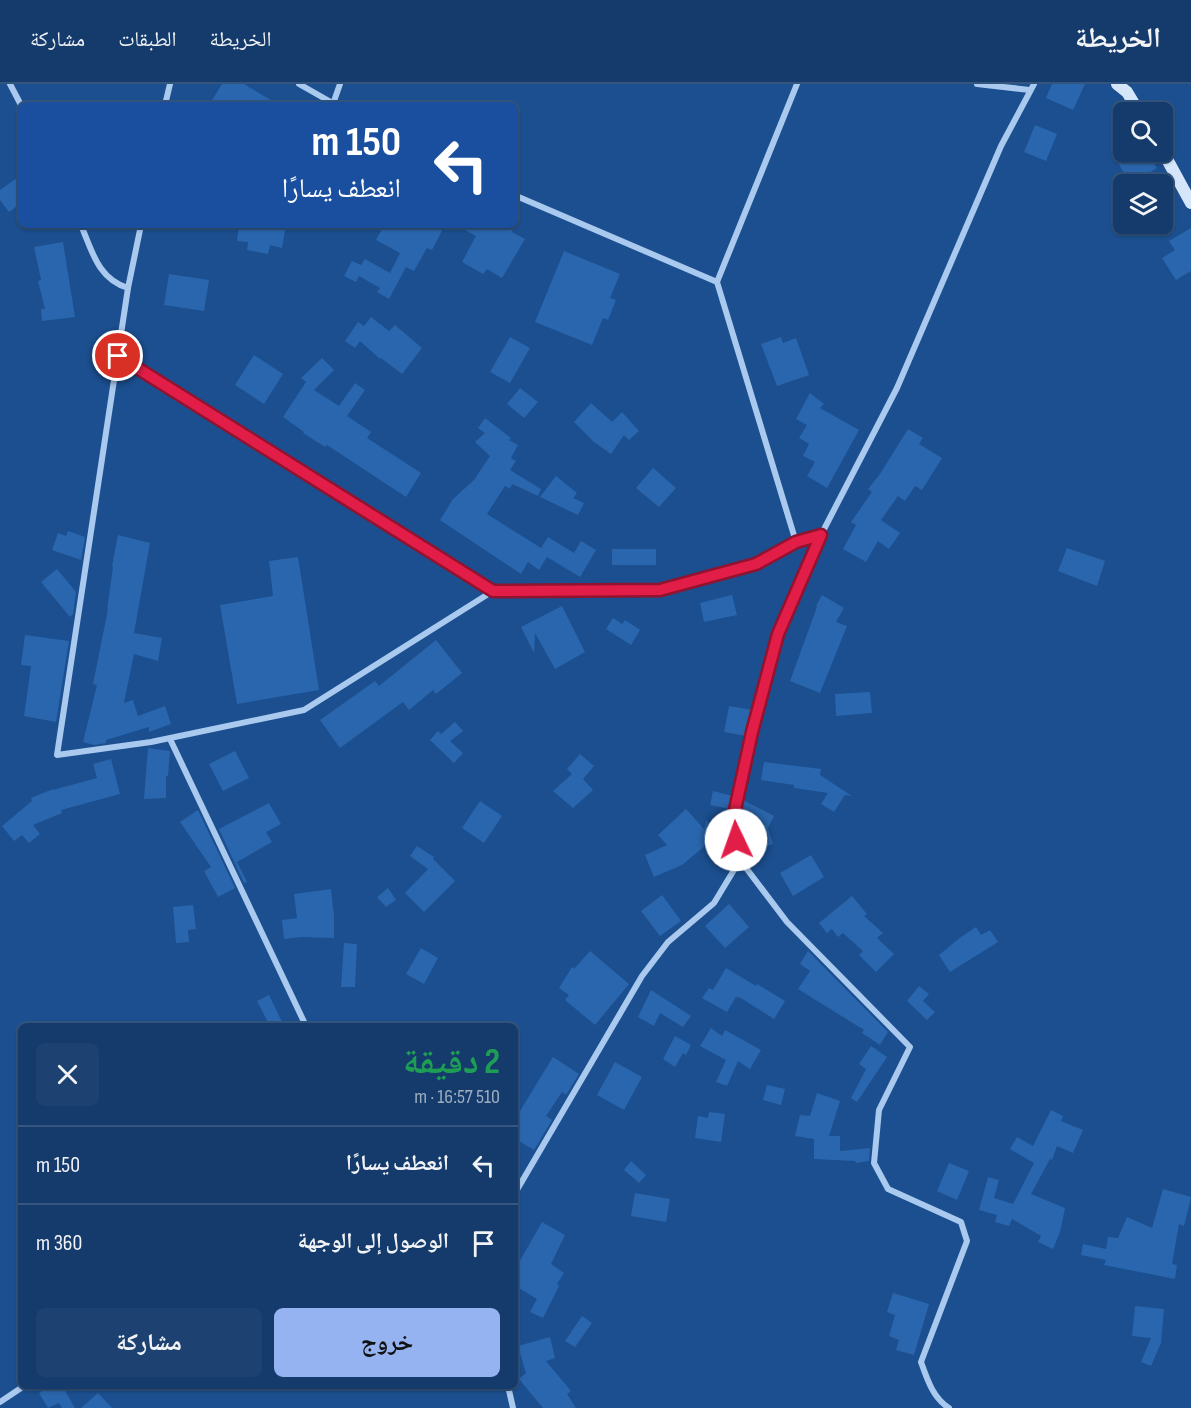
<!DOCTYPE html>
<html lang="ar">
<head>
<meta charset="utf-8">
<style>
	body { margin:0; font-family:"Sofia Sans Condensed","Noto Naskh Arabic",sans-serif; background:#1d4271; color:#f1f3f6; direction:rtl; height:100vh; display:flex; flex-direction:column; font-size:22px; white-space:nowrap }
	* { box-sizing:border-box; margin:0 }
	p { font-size:20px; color:#9dadc1 }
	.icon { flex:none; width:33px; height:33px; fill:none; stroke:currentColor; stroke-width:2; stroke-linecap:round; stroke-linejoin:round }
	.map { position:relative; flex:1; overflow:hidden; direction:ltr }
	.sheet { position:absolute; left:18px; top:939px; width:500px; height:366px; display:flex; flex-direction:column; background:#143b6b; border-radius:9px; box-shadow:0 2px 4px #0004,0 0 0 2px #33557e; direction:rtl }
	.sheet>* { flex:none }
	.banner { position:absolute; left:18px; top:18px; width:500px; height:126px; border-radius:9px; box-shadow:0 2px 4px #0004,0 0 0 2px #33557e; direction:rtl; background:#1a4fa0; color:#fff; overflow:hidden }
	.controls { position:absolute; left:1113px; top:18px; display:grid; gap:12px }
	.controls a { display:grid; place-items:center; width:60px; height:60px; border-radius:9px; background:#143b6b; box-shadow:0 2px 4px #0004,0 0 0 2px #33557e; font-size:30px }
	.pin { position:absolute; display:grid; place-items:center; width:51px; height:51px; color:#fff; margin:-26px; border:3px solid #fff; border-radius:50%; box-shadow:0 2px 6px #0007 }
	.me { position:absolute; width:66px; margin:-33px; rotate:357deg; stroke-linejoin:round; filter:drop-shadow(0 0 4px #0008) }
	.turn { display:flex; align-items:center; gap:21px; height:126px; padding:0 18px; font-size:27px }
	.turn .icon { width:78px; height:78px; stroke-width:2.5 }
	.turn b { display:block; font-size:42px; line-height:51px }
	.round { display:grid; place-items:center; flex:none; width:63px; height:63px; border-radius:9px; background:#1d4271 }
	.overview { display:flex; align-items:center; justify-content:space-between; height:102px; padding:0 18px }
	h1 { font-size:36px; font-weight:700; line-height:45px; color:#1e9e55 }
	.primary-button { display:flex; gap:12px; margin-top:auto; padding:12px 18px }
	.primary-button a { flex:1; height:69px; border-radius:9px; background:#95b2f1; color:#111; font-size:24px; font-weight:700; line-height:69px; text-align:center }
	.primary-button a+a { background:#1d4271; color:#f1f3f6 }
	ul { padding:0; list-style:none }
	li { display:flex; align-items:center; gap:18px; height:78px; padding:0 18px; border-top:2px solid #33557e }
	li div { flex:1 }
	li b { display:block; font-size:22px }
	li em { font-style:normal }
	header { display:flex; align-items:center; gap:36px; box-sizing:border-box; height:84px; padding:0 30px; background:#143b6b; border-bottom:2px solid #33557e }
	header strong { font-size:28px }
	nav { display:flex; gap:33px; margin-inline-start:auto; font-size:21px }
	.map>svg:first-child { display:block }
	.building { fill:#2a66ad }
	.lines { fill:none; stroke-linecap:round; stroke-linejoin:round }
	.street { stroke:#a9c9ee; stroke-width:6 }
	.secondary { stroke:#d6e6fa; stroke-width:12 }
	.route-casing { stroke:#92132f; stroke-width:15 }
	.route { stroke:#e11d48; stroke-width:10 }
</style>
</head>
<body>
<header>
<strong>الخريطة</strong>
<nav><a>الخريطة</a><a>الطبقات</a><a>مشاركة</a></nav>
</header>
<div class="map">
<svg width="1191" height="1324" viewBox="0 0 1191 1324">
	<rect width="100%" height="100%" fill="#1b4f8f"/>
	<g class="building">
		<polygon points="222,0 244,0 279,21 209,21"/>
		<polygon points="1052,0 1085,0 1073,26 1046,14"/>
		<polygon points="1035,41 1057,50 1046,77 1024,68"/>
		<polygon points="1137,68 1146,68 1157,84 1131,100 1118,79"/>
		<polygon points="21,91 21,119 9,128 0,116 0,106"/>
		<polygon points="239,141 286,141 282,164 270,161 268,170 247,166 248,158 237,157"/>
		<polygon points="384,141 445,141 432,166 427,164 414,187 406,183 389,215 377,208 380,204 359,192 356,198 344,192 352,177 361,181 365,175 390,189 400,169 376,156"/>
		<polygon points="456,141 515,141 512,148 525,155 502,194 487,185 483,190 462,178 476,152"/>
		<polygon points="1191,144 1191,187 1176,196 1162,174 1175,166 1169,157"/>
		<polygon points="63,158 75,233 42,237 41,225 45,225 38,197 41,196 34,163"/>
		<polygon points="564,167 620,190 610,214 616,216 608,236 603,234 592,261 535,238"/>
		<polygon points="169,190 209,196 204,227 164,221"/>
		<polygon points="371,233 389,247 395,241 422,264 402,290 381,274 380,275 360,257 355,264 345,257 358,238 364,242"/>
		<polygon points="510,253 530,264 510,299 490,288"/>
		<polygon points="781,253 783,259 796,254 809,291 777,302 761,260"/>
		<polygon points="254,271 283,290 264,320 235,301"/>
		<polygon points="322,274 334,286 314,306 339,322 355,299 365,306 347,332 371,348 367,354 421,389 406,413 327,361 325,363 303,349 304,348 283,333 306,298 301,294"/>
		<polygon points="520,304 538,318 524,334 507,320"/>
		<polygon points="810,309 824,320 820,324 859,346 827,404 807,392 815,378 803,372 809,360 799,354 807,341 796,335"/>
		<polygon points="591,319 612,338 622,328 639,347 629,356 624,351 611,370 594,358 574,338"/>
		<polygon points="485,334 511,354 509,356 518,361 511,374 516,377 510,386 541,405 538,412 512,400 510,405 505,402 487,430 541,464 548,453 574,469 581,457 596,466 580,493 547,473 539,486 528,478 521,490 440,436 453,415 474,396 490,372 475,358 485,349 478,344"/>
		<polygon points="908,345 923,354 919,360 942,374 922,406 915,402 905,417 898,412 881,436 900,449 889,465 878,457 866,478 843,465 856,441 851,438 872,408 868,405 880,390"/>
		<polygon points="653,384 676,404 659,423 636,404"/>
		<polygon points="556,392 577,409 573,414 584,419 578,431 540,413"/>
		<polygon points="68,447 85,453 81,476 52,466 58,449 66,452"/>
		<polygon points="118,451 150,459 134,549 162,554 158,577 134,570 124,619 133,616 138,632 165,622 171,640 149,648 149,643 106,656 106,659 94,661 83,658 97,601 93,600 108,525 107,525 113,483 112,482"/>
		<polygon points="1067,464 1105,477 1097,502 1058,487"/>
		<rect x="612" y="465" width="44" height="16"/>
		<polygon points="298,473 319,606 237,620 220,521 273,512 269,477"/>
		<polygon points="57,485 76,508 73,530 70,533 41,498"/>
		<polygon points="732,511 737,531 704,538 700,519"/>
		<polygon points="822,511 844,524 836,538 847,542 820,609 790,597 817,523 816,522"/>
		<polygon points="562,522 585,568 555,585 535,549 534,569 521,543"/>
		<polygon points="613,534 622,540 625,536 640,546 631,561 606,545"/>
		<polygon points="25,551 69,557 56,638 24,632 31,582 21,581"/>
		<polygon points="436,556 462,589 436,610 433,606 409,626 403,618 340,664 320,636 375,597 379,602"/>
		<polygon points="870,608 872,629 836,632 835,610"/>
		<polygon points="729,622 753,626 746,652 724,648"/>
		<polygon points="455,638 463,647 450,657 463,669 454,679 430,656 438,647 441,650"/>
		<polygon points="148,664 170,667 168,692 166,692 166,714 144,715"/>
		<polygon points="235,667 249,694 223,707 209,680"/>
		<polygon points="580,670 594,682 583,695 593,706 573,724 553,707 572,690 567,685"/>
		<polygon points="111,675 120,710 61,726 62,729 33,741 40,750 29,759 22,751 14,757 2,742 32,717 31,714 53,705 53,706 97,694 93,680"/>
		<polygon points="764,678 821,685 820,691 852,712 845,711 834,728 821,720 828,709 794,704 794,701 761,696"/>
		<polygon points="713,707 733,712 730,725 710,721"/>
		<polygon points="743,716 774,732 768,744 773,760 754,765 748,745 755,731 740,728"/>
		<polygon points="480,717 502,732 484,759 462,744"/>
		<polygon points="269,719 281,740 266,748 272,758 237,778 247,798 244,799 219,745"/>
		<polygon points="686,725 704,745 706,736 718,751 682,781 654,793 645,771 667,761 658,751"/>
		<polygon points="198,726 235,804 218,813 204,787 211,783 180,738"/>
		<polygon points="417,762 434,773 433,775 455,797 424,828 405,809 428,785 410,772"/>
		<polygon points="811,771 824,793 793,812 780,789"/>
		<polygon points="388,804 396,816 386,823 377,813"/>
		<polygon points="331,805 334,832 334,854 302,853 284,855 282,836 297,834 294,810"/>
		<polygon points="662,811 681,837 660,852 641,827"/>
		<polygon points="852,812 867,830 864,832 883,849 877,854 894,870 876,888 859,871 863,867 843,849 838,853 832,845 827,849 819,839"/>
		<polygon points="729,820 749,843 725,864 705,842"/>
		<polygon points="193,821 196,845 188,846 189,858 176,859 173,823"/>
		<polygon points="976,843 981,851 990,846 998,858 950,888 939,871 961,853"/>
		<polygon points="344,859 357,860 355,903 341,903"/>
		<polygon points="421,864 438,874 424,900 406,890"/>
		<polygon points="590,867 629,900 595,941 565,916 569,911 559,904 572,883 574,885"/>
		<polygon points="808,867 888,948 880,961 862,949 864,946 798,905 810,887 800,880"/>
		<polygon points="726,884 756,902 757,900 785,917 774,935 741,914 736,913 727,928 702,914 709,904 713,906"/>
		<polygon points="919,902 929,910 923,917 935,928 927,936 907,917"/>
		<polygon points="651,906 691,932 683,943 660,929 654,942 638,933"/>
		<polygon points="269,911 284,942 270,942 257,917"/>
		<polygon points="711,944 722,952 725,946 761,966 750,985 738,977 727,1002 716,998 726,976 700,962"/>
		<polygon points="675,952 691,961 686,971 683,969 675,983 663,975"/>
		<polygon points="871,962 887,973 857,1018 851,1014 866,985 859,980"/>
		<polygon points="553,973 579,990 566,1011 562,1008 546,1032 552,1036 534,1066 514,1054 514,1037"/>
		<polygon points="615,978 642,993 624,1026 597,1011"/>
		<polygon points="767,1001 785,1005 781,1021 763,1016"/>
		<polygon points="817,1009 840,1017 829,1052 840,1052 840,1067 870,1064 869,1077 856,1079 855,1077 814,1075 814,1055 795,1052 800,1031 810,1032"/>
		<polygon points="1051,1026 1063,1032 1061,1037 1083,1046 1073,1069 1057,1062 1052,1076 1050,1075 1031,1110 1065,1124 1060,1148 1053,1165 1038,1158 1041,1152 1012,1135 1009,1142 995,1138 997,1131 979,1126 988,1093 999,1096 994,1114 1013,1120 1034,1079 1010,1065 1017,1053 1033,1062"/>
		<polygon points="709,1028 725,1030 721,1058 695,1054 698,1032 708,1034"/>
		<polygon points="631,1077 646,1091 639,1099 624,1086"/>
		<polygon points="949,1079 969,1087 957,1116 937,1107"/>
		<polygon points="1163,1105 1191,1113 1184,1142 1179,1140 1172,1180 1177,1181 1175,1195 1104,1181 1106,1176 1081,1171 1083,1160 1106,1165 1108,1153 1118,1154 1127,1133 1152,1144"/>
		<polygon points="635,1109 670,1115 666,1138 631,1132"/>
		<polygon points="542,1138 565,1151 551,1180 564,1189 557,1200 559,1202 543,1234 530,1228 537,1215 514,1201 514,1178 518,1180"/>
		<polygon points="893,1209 929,1220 914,1271 896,1266 899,1256 889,1252 895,1231 887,1228"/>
		<polygon points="1135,1222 1164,1225 1161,1259 1151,1282 1141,1278 1151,1254 1132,1252"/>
		<polygon points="582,1232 592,1239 575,1263 565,1257"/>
		<polygon points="550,1253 555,1274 546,1277 571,1307 567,1310 576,1324 543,1324 519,1295 526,1289 518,1262"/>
		<polygon points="51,1302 62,1302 75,1324 62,1324 59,1319 48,1324 39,1309"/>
		<polygon points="98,1309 112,1324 81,1324"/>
	</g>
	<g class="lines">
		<g class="street">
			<polyline points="10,0 21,21"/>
			<polyline points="299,0 336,21"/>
			<polyline points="977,0 1030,6"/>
			<polyline points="333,20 340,0"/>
			<polyline points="165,21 170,0"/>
			<path d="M81 141C92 167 98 195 128 204"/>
			<polyline points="141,141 128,204 57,671 151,658 304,626 493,507 660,506 756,480 796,458 717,198 514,111"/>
			<polyline points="717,198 797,0"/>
			<polyline points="118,272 493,507"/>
			<polyline points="796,458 821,451"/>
			<polyline points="170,655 306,942"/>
			<path d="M740 776 787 838 910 963 879 1026 874 1079 888 1105 961 1138 967 1157 921 1278C927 1295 933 1314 949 1324"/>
			<polyline points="514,1111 642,892 668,858 714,819 740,776 733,735 752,649 779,550 821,451 897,304 1001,62 1034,0"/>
			<polyline points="508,1302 513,1324"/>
			<polyline points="0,1318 24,1302"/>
		</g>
		<g class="secondary">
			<polyline points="1117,0 1127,8 1139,28"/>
			<polyline points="1162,66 1191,119"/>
		</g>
	</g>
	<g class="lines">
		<g class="route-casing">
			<polyline id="route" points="118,272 493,507 660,506 756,480 796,458 821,451 778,550 752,648 733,735 736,756"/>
		</g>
		<use href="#route" class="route"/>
	</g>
</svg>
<div class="controls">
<a><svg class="icon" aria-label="search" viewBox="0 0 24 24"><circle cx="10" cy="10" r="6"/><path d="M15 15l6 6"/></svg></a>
<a><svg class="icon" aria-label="layers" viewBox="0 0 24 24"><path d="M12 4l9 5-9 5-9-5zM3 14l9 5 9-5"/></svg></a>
</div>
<div class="pin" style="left:118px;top:272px;background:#d93025"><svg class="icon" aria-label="arrive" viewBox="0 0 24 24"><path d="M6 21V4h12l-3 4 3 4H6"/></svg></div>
<svg class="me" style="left:736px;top:756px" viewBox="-20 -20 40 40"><circle r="19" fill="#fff"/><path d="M0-13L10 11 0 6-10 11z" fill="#e11d48"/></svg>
<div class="banner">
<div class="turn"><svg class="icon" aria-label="left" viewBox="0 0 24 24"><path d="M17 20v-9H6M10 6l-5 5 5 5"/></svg><div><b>150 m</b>انعطف يسارًا</div></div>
</div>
<section class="sheet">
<div class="overview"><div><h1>2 دقيقة</h1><p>510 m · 16:57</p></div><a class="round"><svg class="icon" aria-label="close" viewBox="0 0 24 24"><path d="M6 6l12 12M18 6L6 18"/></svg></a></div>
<ul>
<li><svg class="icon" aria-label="left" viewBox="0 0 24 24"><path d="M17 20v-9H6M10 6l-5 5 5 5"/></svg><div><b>انعطف يسارًا</b></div><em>150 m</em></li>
<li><svg class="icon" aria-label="arrive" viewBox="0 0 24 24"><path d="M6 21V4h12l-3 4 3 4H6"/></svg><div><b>الوصول إلى الوجهة</b></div><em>360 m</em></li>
</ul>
<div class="primary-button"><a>خروج</a><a>مشاركة</a></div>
</section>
</div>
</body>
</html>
